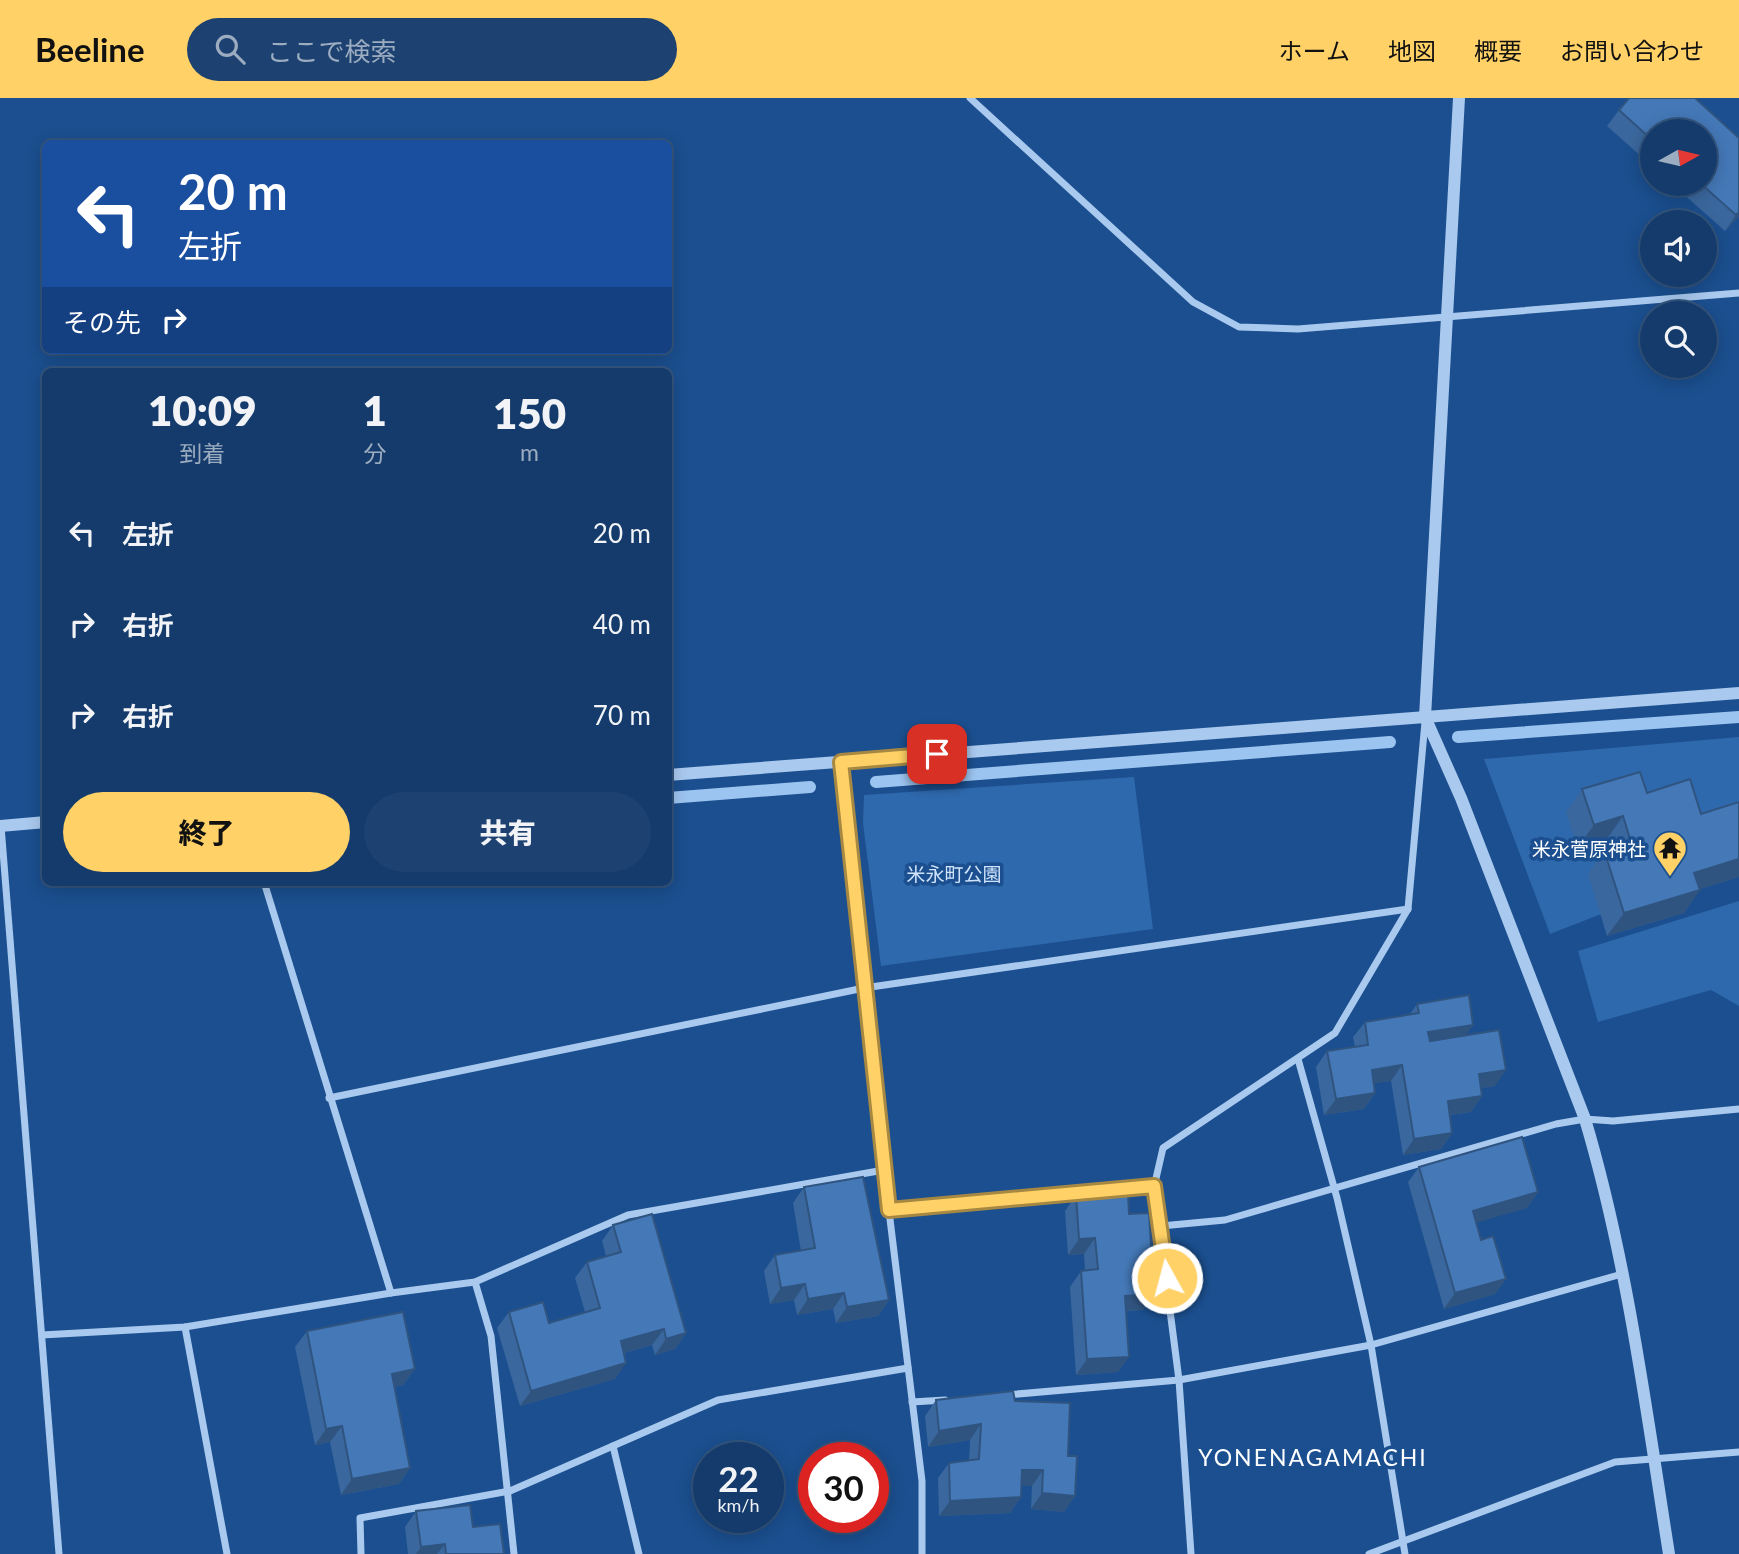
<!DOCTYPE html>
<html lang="ja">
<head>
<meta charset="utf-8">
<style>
	body { margin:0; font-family:Lato,"Noto Sans JP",sans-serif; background:#1d4271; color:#f1f3f6; height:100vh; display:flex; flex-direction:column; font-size:26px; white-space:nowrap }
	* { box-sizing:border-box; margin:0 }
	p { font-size:23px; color:#9dadc1 }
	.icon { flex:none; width:38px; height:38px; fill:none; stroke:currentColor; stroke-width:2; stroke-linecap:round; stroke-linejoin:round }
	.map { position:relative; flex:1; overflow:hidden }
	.details { position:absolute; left:42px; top:270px; width:630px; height:518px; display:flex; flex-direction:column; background:#143b6b; border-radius:10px; box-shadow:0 4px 18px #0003,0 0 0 2px #33557e }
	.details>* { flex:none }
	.hud { position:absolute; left:42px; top:42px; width:630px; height:214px; border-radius:10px; box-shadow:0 4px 18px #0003,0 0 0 2px #33557e; background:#1a4fa0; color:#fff; overflow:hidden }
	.needle { width:46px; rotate:82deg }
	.fabs { position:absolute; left:1640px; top:21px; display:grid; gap:14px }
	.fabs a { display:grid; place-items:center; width:77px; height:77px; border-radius:50%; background:#143b6b; box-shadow:0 4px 18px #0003,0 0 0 2px #33557e; font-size:35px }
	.speed { position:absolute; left:693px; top:1344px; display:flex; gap:14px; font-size:35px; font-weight:700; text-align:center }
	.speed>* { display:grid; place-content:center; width:91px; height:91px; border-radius:50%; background:#143b6b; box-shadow:0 4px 18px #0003,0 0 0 2px #33557e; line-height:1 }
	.speed small { font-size:18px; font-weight:400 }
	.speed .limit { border:10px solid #d22; background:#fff; color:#111 }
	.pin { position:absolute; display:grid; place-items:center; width:60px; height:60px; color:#fff; margin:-30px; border-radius:14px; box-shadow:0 4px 10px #0006 }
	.me { position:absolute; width:77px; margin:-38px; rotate:353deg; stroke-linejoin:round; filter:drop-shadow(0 0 5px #0008) }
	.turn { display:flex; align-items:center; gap:24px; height:147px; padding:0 21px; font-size:32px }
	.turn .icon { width:91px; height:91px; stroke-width:2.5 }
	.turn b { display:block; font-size:49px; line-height:60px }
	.then { display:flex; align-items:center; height:66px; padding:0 21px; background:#0003; gap:14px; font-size:26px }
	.eta { display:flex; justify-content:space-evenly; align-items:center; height:119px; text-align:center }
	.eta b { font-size:42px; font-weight:800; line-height:49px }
	.cta { display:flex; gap:14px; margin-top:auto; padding:14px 21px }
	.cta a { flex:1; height:80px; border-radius:42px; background:#ffd166; color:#111; font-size:28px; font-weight:800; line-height:80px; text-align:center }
	.cta a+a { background:#1d4271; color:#f1f3f6 }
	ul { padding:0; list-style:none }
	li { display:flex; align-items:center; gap:21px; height:91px; padding:0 21px }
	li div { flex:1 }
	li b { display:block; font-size:26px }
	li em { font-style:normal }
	header { display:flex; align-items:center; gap:42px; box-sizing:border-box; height:98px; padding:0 35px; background:#ffd166; color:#111 }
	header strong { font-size:33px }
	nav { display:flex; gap:38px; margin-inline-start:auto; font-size:24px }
	.search { width:490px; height:63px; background:#1d4271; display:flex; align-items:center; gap:18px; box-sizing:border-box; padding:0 24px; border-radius:38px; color:#9dadc1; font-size:26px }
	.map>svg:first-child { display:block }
	.green { fill:#2e69ad }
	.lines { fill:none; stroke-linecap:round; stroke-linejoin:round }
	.stream { stroke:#9cc4f0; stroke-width:12 }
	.minor { stroke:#a9c9ee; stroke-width:7 }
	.tertiary { stroke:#a9c9ee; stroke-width:12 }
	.wall { fill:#3a679d }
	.shaded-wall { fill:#305480 }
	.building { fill:#4478b7; stroke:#305480; stroke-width:2 }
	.route-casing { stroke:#a68842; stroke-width:18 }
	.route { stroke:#ffd166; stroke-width:12 }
	.labels { text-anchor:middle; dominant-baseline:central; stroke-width:7; stroke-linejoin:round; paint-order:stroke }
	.poi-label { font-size:19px; fill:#fff; stroke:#1b4f8f; text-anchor:end }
	.park-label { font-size:19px; fill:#cfe3fa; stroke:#1b4f8f }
	.quarter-label { font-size:23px; letter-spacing:2px; fill:#fff; stroke:#1b4f8f }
</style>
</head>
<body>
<header>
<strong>Beeline</strong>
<div class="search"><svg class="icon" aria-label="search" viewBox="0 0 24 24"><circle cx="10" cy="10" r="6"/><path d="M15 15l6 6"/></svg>ここで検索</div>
<nav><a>ホーム</a><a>地図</a><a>概要</a><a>お問い合わせ</a></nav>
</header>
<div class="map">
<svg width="1739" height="1456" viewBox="0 0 1739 1456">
	<rect width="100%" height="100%" fill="#1b4f8f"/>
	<g class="green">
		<polygon points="1739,639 1739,772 1677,686 1609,706 1627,806 1550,836 1484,661"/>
		<polygon points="1134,679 1153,831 881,868 863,725 864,697"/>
		<polygon points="1739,803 1739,908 1711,892 1598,924 1578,853"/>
	</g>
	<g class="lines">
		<g class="stream">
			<polyline points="1458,639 1739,619"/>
			<polyline points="876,684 1390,644"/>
			<polyline points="668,700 810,689"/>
		</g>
		<g class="minor">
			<polyline points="970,0 1193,204 1239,229 1298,231 1739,195"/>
			<polyline points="841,664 884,1072 922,1383 922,1456"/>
			<polyline points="1,728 59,1456"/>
			<polyline points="264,784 391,1195"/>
			<polyline points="1298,961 1337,1100 1371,1247 1405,1456"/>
			<polyline points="329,1000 864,890 1408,811"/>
			<polyline points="889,1112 1154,1089"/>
			<polyline points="1161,1128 1225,1122 1556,1026 1585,1021 1613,1023 1739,1011"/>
			<polyline points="475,1184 491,1238 514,1456"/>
			<polyline points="185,1229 227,1456"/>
			<polyline points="42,1237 185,1229 391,1195 475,1184 628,1117 884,1072"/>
			<polyline points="1006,1297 1179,1282 1371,1247 1622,1176"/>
			<polyline points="912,1304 945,1302"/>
			<polyline points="613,1348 639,1456"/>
			<polyline points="361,1456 360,1420 510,1393 718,1302 908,1270"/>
			<polyline points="1191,1456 1179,1282 1154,1089 1163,1050 1335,935 1408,811 1425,624"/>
			<polyline points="1369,1456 1615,1364 1739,1354"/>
		</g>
		<g class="tertiary">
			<path d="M1459 0 1425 619 1461 700 1585 1021C1627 1162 1646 1311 1669 1456"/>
			<polyline points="668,677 1739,595"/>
			<polyline points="0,728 46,724"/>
		</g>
	</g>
	<g class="wall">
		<polygon points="1629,0 1695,0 1739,40 1739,118 1725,133 1672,86 1704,86 1704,33 1652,33 1652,68 1607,28 1619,12"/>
		<polygon points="1582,691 1647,695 1701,716 1739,779 1700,791 1684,815 1607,838 1588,776 1604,752 1610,751 1607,741 1577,750 1566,714"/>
		<polygon points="1417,906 1466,937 1495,988 1481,990 1482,998 1471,1014 1450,1017 1452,1035 1441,1051 1403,1057 1391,983 1374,985 1375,995 1364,1011 1324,1017 1316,969 1327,953 1355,949 1353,939 1365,924 1410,916"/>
		<polygon points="1419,1069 1538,1094 1527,1110 1476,1124 1481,1142 1506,1181 1495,1196 1444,1211 1408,1084"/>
		<polygon points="804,1089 889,1202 878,1218 836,1225 833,1211 797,1217 794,1202 770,1206 764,1173 775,1157 801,1153 793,1105"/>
		<polygon points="1076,1097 1129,1116 1154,1196 1143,1212 1126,1213 1118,1274 1076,1277 1070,1189 1081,1173 1085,1172 1084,1156 1068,1157 1065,1113"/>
		<polygon points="613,1127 686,1235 675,1251 655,1257 652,1247 624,1255 615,1281 520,1308 497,1230 509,1214 549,1225 585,1214 575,1180 587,1164 606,1158 602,1143"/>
		<polygon points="307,1233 415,1271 403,1287 394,1289 410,1370 399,1386 341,1397 330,1344 315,1347 295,1249"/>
		<polygon points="936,1302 1015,1303 1068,1358 1075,1398 1064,1414 1031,1411 1032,1388 1021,1388 1021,1399 1010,1415 939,1418 938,1380 949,1365 969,1362 970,1342 928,1349 925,1318"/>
		<polygon points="416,1413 473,1429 504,1456 408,1456 405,1429"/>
	</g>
	<g class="shaded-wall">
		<polygon points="1739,114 1739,118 1725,133 1736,117"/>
		<polygon points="1623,718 1607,741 1577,750 1594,727"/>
		<polygon points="1739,761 1739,779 1678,798 1694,775"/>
		<polygon points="1700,792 1684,815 1607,838 1624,815"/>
		<polygon points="1473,927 1462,943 1417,950 1428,934"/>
		<polygon points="1402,967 1391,983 1361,987 1372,972"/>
		<polygon points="1506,972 1495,988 1468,992 1479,976"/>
		<polygon points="1375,995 1364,1011 1324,1017 1336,1001"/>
		<polygon points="1482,998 1471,1014 1437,1019 1448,1003"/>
		<polygon points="1452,1035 1441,1051 1403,1057 1414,1041"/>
		<polygon points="1538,1094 1527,1110 1462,1129 1473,1113"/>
		<polygon points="1095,1140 1084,1156 1068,1157 1079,1141"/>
		<polygon points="1506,1181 1495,1196 1444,1211 1455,1195"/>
		<polygon points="805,1186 794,1202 770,1206 781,1190"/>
		<polygon points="844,1195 833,1211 797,1217 808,1201"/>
		<polygon points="1154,1196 1143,1212 1114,1213 1125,1198"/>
		<polygon points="889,1202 878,1218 836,1225 847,1209"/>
		<polygon points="664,1231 652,1247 610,1259 621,1243"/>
		<polygon points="686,1235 675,1251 655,1257 666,1241"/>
		<polygon points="1129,1259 1118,1274 1076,1277 1087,1261"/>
		<polygon points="626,1265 615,1281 520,1308 531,1293"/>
		<polygon points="415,1271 403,1287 380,1291 392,1276"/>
		<polygon points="981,1326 970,1342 928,1349 939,1333"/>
		<polygon points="342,1328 330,1344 315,1347 326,1331"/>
		<polygon points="410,1370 399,1386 341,1397 352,1381"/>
		<polygon points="1022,1372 1043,1372 1032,1388 1011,1388"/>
		<polygon points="1042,1395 1075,1398 1064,1414 1031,1411"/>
		<polygon points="1021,1399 1010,1415 939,1418 950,1403"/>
		<polygon points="445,1446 437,1456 416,1456 421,1449"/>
	</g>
	<g class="building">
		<polygon points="1629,0 1695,0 1739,40 1739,114 1736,117 1701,86 1704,86 1704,33 1652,33 1652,42 1619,12"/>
		<polygon points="1640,674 1647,695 1690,681 1701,716 1739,704 1739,761 1694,775 1700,792 1624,815 1604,752 1631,744 1623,718 1594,727 1582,691"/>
		<polygon points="1469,897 1473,927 1428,934 1430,943 1499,932 1506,972 1479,976 1482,998 1448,1003 1452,1035 1414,1041 1402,967 1372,972 1375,995 1336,1001 1327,953 1368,947 1365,924 1419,915 1417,906"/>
		<polygon points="1522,1039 1538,1094 1473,1113 1481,1142 1493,1138 1506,1181 1455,1195 1419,1069"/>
		<polygon points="863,1079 889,1202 847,1209 844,1195 808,1201 805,1186 781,1190 775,1157 815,1150 804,1089"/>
		<polygon points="1128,1094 1129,1116 1149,1115 1154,1196 1125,1198 1129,1259 1087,1261 1081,1173 1098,1171 1095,1140 1079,1141 1076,1097"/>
		<polygon points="652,1116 686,1235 666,1241 664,1231 621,1243 626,1265 531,1293 509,1214 543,1204 549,1225 600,1210 587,1164 621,1154 613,1127"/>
		<polygon points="403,1214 415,1271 392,1276 410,1370 352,1381 342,1328 326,1331 307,1233"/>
		<polygon points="1013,1293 1015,1303 1070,1305 1068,1358 1077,1358 1075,1398 1042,1395 1043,1372 1022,1372 1021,1399 950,1403 949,1365 979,1361 981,1326 939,1333 936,1302"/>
		<polygon points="470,1407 473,1429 500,1426 504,1456 446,1456 445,1446 421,1449 416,1413"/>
	</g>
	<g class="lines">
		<g class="route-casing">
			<polyline id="route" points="937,656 841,664 889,1112 1154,1088 1167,1180"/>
		</g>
		<use href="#route" class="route"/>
	</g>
	<defs>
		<g id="temple-pin" transform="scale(1.75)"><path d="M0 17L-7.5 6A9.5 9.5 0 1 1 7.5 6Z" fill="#ffd166" stroke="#1b4f8f"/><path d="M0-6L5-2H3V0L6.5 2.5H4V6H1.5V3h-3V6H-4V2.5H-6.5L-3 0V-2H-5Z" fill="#111"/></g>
	</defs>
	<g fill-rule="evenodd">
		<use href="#temple-pin" x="1670" y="750"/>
	</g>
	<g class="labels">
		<g class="poi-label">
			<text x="1646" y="750">米永菅原神社</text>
		</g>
		<g class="park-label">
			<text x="954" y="775">米永町公園</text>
		</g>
		<g class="quarter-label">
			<text x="1313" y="1359">YONENAGAMACHI</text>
		</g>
	</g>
</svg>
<div class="fabs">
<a><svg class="needle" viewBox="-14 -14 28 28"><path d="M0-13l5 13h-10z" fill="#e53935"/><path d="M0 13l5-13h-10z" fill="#9dadc1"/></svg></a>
<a><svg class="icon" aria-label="sound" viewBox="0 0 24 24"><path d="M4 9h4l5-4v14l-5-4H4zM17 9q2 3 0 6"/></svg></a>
<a><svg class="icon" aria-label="search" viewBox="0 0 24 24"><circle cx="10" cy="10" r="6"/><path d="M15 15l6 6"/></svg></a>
</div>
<div class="speed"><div>22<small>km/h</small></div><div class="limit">30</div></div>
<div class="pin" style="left:937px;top:656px;background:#d93025"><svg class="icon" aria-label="arrive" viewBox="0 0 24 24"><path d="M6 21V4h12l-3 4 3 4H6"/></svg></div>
<svg class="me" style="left:1167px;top:1180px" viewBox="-20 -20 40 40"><circle r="17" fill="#ffd166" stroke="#fff" stroke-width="3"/><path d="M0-11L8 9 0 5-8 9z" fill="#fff"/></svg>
<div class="hud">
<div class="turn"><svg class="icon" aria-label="left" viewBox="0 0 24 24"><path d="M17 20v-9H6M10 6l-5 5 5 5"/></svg><div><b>20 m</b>左折</div></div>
<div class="then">その先<svg class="icon" aria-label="right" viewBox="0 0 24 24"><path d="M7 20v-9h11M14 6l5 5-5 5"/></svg></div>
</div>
<section class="details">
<div class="eta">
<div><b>10:09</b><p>到着</p></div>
<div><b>1</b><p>分</p></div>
<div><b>150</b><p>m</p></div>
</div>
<ul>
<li><svg class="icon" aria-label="left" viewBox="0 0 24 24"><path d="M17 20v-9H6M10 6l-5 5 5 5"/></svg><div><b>左折</b></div><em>20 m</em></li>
<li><svg class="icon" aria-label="right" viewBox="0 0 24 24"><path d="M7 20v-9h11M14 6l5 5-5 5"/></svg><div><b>右折</b></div><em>40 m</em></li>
<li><svg class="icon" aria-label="right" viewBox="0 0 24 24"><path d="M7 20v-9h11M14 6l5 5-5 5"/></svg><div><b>右折</b></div><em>70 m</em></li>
</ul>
<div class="cta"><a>終了</a><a>共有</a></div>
</section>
</div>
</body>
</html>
